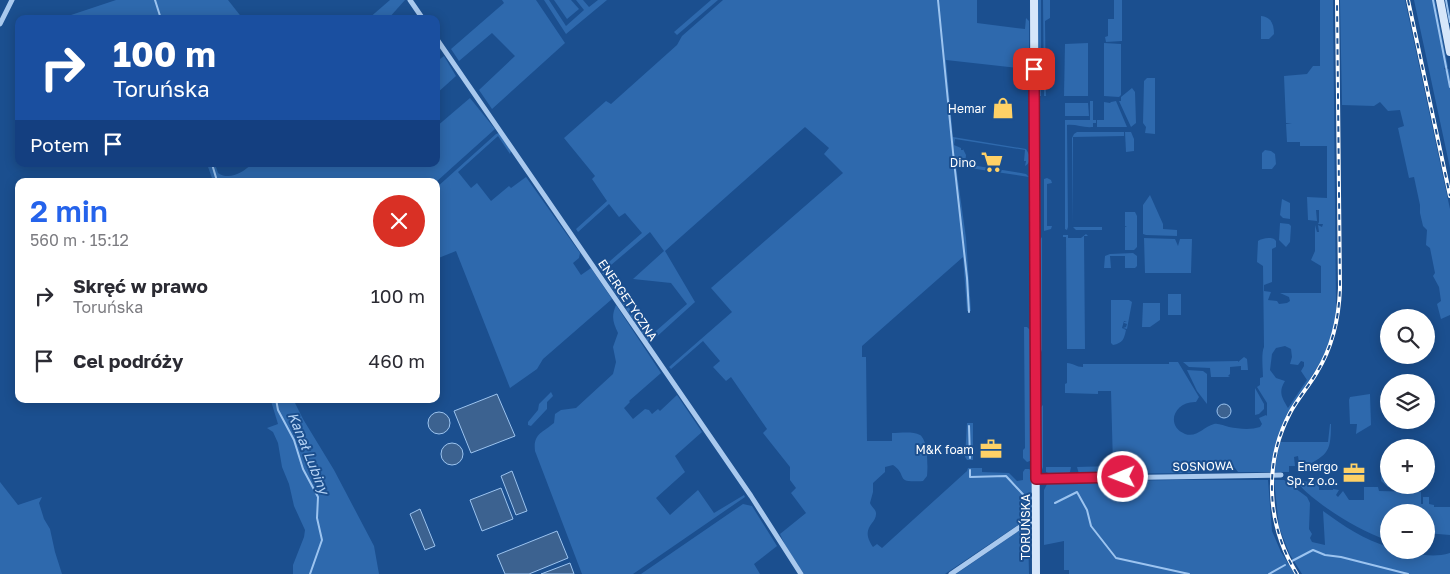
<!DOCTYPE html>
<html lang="pl">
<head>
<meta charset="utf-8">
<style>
	body { margin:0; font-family:"Golos Text",sans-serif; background:#f2f2f3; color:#2b2b33; height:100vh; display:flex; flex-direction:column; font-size:19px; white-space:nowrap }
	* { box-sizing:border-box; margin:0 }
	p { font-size:16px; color:#7c7c81 }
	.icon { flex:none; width:28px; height:28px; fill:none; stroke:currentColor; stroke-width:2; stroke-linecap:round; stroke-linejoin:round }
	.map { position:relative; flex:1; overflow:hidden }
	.panel { position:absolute; left:15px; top:178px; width:425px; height:225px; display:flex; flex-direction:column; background:#fff; border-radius:10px; box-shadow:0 2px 12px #0003 }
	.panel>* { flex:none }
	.top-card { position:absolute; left:15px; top:15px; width:425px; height:152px; border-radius:10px; box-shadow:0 2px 12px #0003; background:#1a4fa0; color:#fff; overflow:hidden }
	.fabs { position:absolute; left:1380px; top:309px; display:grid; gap:10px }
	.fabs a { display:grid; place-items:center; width:55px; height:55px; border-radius:50%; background:#fff; box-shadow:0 2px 12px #0003; font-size:25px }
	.pin { position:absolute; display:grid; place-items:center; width:42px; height:42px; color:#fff; margin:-21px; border-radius:10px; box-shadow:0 2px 8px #0006 }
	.me { position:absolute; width:55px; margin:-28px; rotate:269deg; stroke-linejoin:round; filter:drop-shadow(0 0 4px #0008) }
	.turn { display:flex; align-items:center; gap:18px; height:105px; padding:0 15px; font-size:22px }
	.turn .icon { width:65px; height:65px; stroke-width:2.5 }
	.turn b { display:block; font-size:35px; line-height:42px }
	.then { display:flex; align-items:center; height:48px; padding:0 15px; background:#0003; gap:10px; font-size:19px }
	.round { display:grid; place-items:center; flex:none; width:52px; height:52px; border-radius:26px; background:#f2f2f3 }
	.head { display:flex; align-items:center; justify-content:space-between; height:85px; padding:0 15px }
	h1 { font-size:30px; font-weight:600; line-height:38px; color:#2563eb }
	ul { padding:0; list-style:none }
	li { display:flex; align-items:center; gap:15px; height:65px; padding:0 15px }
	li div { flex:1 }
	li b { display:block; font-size:19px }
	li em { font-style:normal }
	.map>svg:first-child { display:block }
	.green { fill:#2e69ad; fill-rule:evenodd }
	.water { fill:#3c6290; stroke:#9cc4f0 }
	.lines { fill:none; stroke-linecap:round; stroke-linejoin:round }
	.stream { stroke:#9cc4f0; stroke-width:2 }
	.street { stroke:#a9c9ee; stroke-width:5 }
	.secondary { stroke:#d6e6fa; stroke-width:8 }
	.rail-casing { stroke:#fff; stroke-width:4 }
	.rail { stroke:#1b4f8f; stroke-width:2; stroke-dasharray:5.5; stroke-linecap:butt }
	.route-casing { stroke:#92132f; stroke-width:12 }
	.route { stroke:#e11d48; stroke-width:9 }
	.labels { text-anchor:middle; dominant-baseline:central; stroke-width:4; stroke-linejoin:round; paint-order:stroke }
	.poi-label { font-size:12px; fill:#fff; stroke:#1b4f8f; text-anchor:end }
	.street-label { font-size:12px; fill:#fff; stroke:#1b4f8f }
	.water-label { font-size:14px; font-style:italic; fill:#b5d3f5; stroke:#1b4f8f }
</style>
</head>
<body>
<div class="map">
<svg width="1450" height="574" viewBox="0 0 1450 574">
	<rect width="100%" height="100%" fill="#1b4f8f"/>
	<g class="green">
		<polygon points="116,0 228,0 243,19 69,19 68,16"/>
		<polygon points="390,0 405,0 388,19 368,19"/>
		<polygon points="502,0 536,0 565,43 492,109 479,90 515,56 492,33 459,61 451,49 504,3"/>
		<polygon points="544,0 549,0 566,26 584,10 576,0 583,0 589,7 598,0 607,0 566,34"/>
		<polygon points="554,0 571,0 579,9 567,19"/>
		<polygon points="711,0 718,0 677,35 674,32"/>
		<path d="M723 0H977V23L1025 29 1026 18 1029 21V77L1026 84V69L946 60 953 137 1026 149C1029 154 1033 161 1025 166L1026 161H1024L1025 150 955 139 954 145 961 148V150H963V149L966 155 965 164 1021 173 1026 174 1029 177 956 166 966 238 971 311H967L963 257 862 346V357H866L867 441H892V433C900 433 913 431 920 435 928 440 928 467 927 476L923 481C893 483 909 476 893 465L885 467V472L873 483V492L870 503C871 506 876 510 876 513 877 524 859 527 873 547L877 544 882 548 967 471 968 468H982V472L1009 473 1017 481 1023 480V472L1025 469H1029L1032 471V512L1030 517 945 574H804L785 545 780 534 806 513 791 493 796 488 790 480V467L763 433 767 429 731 377 726 381 713 367 720 361 703 341 671 369 669 367 732 312 711 288 843 173 824 154 829 148 805 127 665 251 695 302 652 341 648 342 602 273 604 271 602 268 642 233 625 213 619 217 609 204 578 232 576 229 607 201 592 179 595 176 564 138 606 101 611 104 677 45 682 36ZM650 232 664 251 633 279 671 283 687 304 649 337 604 271Z"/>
		<rect x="1038" y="0" width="3" height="96"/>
		<polygon points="1043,0 1050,0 1050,18 1045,21 1046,96 1044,96"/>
		<polygon points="1114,0 1122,0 1122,41 1106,42 1105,37 1108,36 1108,19 1114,19"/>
		<path d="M1320 0H1333L1336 310 1338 311 1334 331 1323 358 1285 420 1275 450 1271 472H1238L1235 468H1195L1192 473 1079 474 1077 467 1113 466 1111 391H1098V394L1065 393V384L1067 383V363C1073 363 1076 367 1083 367V364H1169V362H1178L1199 397 1196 402C1174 401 1165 426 1185 434 1197 438 1203 427 1214 424 1219 423 1224 426 1229 427 1239 429 1251 430 1260 427L1262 424 1259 418 1266 415 1267 416V403L1257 387 1260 385V378L1263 377C1263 370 1261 353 1264 347L1263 266 1257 262 1258 241C1262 238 1273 236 1276 241V247L1272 249V282L1264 285V291L1271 292 1268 300 1277 301 1279 304 1287 303 1290 301 1289 297 1280 293H1321V266L1311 260 1315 251V225L1317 232H1319L1318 225 1322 227 1323 224H1318L1319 222V210H1316L1317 221 1308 220 1307 197 1327 198V146H1300V142H1287L1286 124 1292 123H1286L1284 76 1307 74 1313 66H1320ZM1285 346 1291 349 1292 357 1290 364 1298 365 1301 361 1304 362V366L1301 371 1307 380 1288 408C1282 398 1278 392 1285 381L1276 378 1270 370 1272 354 1276 348Z"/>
		<polygon points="1340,0 1405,0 1450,209 1450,315 1441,319 1437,304 1441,301 1439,287 1433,276 1435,273 1430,248 1426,245 1427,230 1423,226 1420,213 1420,205 1414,177 1409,178 1398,128 1404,126 1400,110 1388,111 1380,102 1374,106 1342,105"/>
		<polygon points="1414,0 1435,0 1448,67 1444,68 1445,70 1449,69 1450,76 1450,168"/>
		<path d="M1261 16C1271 17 1274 24 1274 34L1269 39H1261Z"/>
		<polygon points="1088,43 1088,96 1064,96 1065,44"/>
		<polygon points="1104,43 1121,44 1121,95 1119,97 1104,96"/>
		<polygon points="444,56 456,76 436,94 436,62"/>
		<polygon points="1147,78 1155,78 1155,134 1145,133 1146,127 1143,123 1144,81"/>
		<polygon points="1132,88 1135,92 1136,123 1131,127 1119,101 1121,101 1121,97"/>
		<path d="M470 98 495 129 436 182 213 181 207 164H215L218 173C230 181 243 172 252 164H436V127Z"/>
		<path d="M1090 101H1093V120H1096V123H1093V127C1083 128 1076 124 1067 125L1068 227 1067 230 1065 229V120H1090Z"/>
		<polygon points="1116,101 1127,127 1097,127 1097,120 1104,120 1104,102 1110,103 1111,102"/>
		<polygon points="1065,103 1088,103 1089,116 1065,116"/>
		<polygon points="1077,132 1124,132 1124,136 1073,137 1073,227 1102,227 1102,230 1076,230 1073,227 1072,138 1074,134"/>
		<polygon points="1125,132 1131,132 1134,139 1134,151 1126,152"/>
		<polygon points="499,133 511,151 510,154 498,136 458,172 471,188 477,183 491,201 509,186 511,188 526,177 580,253 579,258 573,263 581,275 591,268 612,299 543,359 537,369 510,388 456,251 436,259 436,188 496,134"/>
		<polygon points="1265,150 1271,151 1275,154 1276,164 1272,169 1262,169 1262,153"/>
		<polygon points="1047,178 1051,180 1052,183 1047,184 1047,226 1052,226 1051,229 1044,231 1044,179"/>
		<polygon points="1150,195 1163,224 1163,229 1177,230 1177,236 1146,235 1143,234 1143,205"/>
		<polygon points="1282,199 1290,203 1290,219 1283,218 1280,215"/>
		<polygon points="1125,212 1135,212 1137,216 1137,247 1134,250 1125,250 1125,227 1127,227 1125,226"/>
		<polygon points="1280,223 1289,224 1291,226 1290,242 1286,247 1279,240"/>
		<polygon points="1086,234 1088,236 1084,236 1085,349 1067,349 1066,237 1063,237 1063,235 1068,235 1068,238 1081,238"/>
		<polygon points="1042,237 1042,352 1039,345 1039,241"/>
		<polygon points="1144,238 1175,239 1178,246 1180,239 1192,239 1191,273 1145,273"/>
		<polygon points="1133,253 1137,256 1137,266 1135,268 1125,268 1125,256 1110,256 1111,268 1104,268 1105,256 1110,254"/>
		<rect x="1168" y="294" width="13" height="21"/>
		<path d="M1111 300H1129L1132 302 1127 329 1123 328 1126 327 1127 324 1124 323V322H1127L1124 321 1122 328 1126 330C1124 339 1123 343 1113 345L1111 343Z"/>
		<polygon points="1143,303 1160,303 1160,320 1150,327 1142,327"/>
		<path d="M616 305 661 373 629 401 630 402 624 408 633 419 645 409 649 410 652 414 658 409 660 411 677 395 702 432 675 456 685 472 656 498 670 515 698 490 714 513 744 495 745 497 633 574H582L535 451C533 434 542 433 554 423L555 414 561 410 576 408 613 374 616 362 613 347 618 333C613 322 611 317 616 305Z"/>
		<polygon points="1024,327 1027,327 1031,331 1032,455 1030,461 1027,462 1023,458 1023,450 1025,448"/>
		<polygon points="1244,357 1247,359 1248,370 1241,370 1241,366 1230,367 1230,374 1228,376 1230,377 1211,377 1210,368 1189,367 1183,362 1238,361 1238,362"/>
		<polygon points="1187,370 1203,371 1207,374 1207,404 1197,391"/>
		<polygon points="1255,388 1264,404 1264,409 1259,414 1255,415"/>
		<polygon points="551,392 553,396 547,402 547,409 531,426 528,425 528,422 538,410 539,404"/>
		<polygon points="1370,394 1371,425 1356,434 1357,424 1350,424 1349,400 1350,397"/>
		<polygon points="272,399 293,399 303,419 334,470 374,546 379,574 293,574 293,565 304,537 305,530 294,506 289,484 282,467 278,443 273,432 267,428 278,424 271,401"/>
		<polygon points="1043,405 1043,470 1040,462 1039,409"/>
		<polygon points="967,423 973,423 973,460 967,460 965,457"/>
		<path d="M1330 424H1331C1331 456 1326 454 1300 470L1298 456 1294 457 1295 466H1289V472H1274L1280 442H1328Z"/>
		<path d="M1046 467H1071L1070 472C1064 476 1053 476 1046 472Z"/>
		<polygon points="1389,469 1389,485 1424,485 1421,488 1388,487 1381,481 1381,470"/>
		<polygon points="1175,480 1268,480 1272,531 1281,552 1295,574 1069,574 1069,570 1064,570 1064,541 1044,545 1044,490 1047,484 1054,482"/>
		<path d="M1274 480H1284L1307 497 1310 503 1309 529 1312 534 1310 538 1312 542 1325 545 1323 511C1344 526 1364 540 1389 547V550C1412 550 1426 560 1450 553V574H1302L1289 553 1279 527Z"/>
		<path d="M1301 481 1319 483V490H1333V489L1339 490 1336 495 1338 497 1343 491 1349 500H1364V487H1378L1379 491 1421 492V504H1423V497H1429V504L1434 505V507H1450V535L1426 533V512H1389V541C1362 531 1339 518 1316 500 1310 495 1304 491 1299 484Z"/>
		<polygon points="0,482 18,505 42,497 39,503 44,519 50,529 55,552 62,574 0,574"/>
		<polygon points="743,504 752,506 777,546 754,564 760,574 641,574"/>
		<polygon points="1026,529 1028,529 1029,574 956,574 1020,530"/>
	</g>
	<g class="water">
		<polygon points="497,394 515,436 471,453 454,411"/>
		<circle cx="1224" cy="411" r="7"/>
		<circle cx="439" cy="423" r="11"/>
		<circle cx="452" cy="454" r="11"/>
		<polygon points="512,471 527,511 516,515 501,476"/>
		<polygon points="501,488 513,519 482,531 470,500"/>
		<polygon points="420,509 435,546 425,550 410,514"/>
		<polygon points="557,531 568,558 529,574 505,574 497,555"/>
		<polygon points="570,563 574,574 541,574"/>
	</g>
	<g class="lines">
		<g class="stream">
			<polyline points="155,0 161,19"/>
			<polyline points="938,0 953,152 967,278 969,312"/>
			<polyline points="1433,0 1450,87"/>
			<polyline points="1446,0 1450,22"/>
			<polyline points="212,164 217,181"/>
			<polyline points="276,399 278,410 294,440 303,469 318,497 317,518 322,540 310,574"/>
			<polyline points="969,426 970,458"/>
			<polyline points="970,470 970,477 1006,476 1031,503"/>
			<polyline points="1055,503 1077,492 1087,510 1091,526 1116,558 1189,574"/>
			<polyline points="1292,561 1313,550 1325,555 1341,557 1408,574"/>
			<polyline points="1269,574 1285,565"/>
		</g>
		<g class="street">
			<polyline points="410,0 423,19"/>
			<polyline points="0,24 12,0"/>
			<polyline points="436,38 751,496 801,574"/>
			<polyline points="1036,479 1281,475"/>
			<polyline points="951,574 1020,527 1027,524 1036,523"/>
		</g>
		<g class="secondary">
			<polyline points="1034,0 1036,574"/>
			<polyline points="1440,0 1450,52"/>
		</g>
		<g class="rail-casing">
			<g id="rail">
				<polyline points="1408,0 1450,196"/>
				<path d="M1297 574C1267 526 1263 464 1290 413 1298 398 1309 386 1317 372 1333 346 1339 317 1340 288L1337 0"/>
			</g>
		</g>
		<use href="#rail" class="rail"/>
	</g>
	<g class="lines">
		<g class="route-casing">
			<polyline id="route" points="1034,69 1036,479 1123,477"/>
		</g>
		<use href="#route" class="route"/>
	</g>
	<defs>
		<g id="shop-bare" transform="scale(1.725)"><path d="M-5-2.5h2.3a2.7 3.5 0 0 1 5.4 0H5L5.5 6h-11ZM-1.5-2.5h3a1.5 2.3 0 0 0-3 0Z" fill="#ffd166" stroke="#1b4f8f" stroke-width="2.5" paint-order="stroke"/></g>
		<g id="supermarket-bare" transform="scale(1.725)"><path d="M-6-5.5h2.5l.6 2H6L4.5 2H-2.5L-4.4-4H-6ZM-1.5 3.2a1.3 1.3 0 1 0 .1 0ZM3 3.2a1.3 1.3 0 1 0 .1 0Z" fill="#ffd166" stroke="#1b4f8f" stroke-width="2.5" paint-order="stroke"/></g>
		<g id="office-bare" transform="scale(1.725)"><path d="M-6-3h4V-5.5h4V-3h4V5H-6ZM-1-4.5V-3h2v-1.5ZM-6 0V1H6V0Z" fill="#ffd166" stroke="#1b4f8f" stroke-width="2.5" paint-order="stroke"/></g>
	</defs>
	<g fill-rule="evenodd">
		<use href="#shop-bare" x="1003" y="108"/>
		<use href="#supermarket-bare" x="992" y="162"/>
		<use href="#office-bare" x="991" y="449"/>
		<use href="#office-bare" x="1354" y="473"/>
	</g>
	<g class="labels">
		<g class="poi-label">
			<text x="986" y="108">Hemar</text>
			<text x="976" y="162">Dino</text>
			<text x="974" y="449">M&amp;K foam</text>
			<text x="1338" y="466">Energo<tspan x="1338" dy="14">Sp. z o.o.</tspan></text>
		</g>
		<g class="street-label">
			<text transform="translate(628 300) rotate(56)">ENERGETYCZNA</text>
			<text transform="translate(1203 466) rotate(-1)">SOSNOWA</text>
			<text transform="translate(1025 527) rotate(-90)">TORUŃSKA</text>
		</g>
		<g class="water-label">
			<text transform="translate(309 453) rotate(68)">Kanał Lubiny</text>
		</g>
	</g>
</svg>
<div class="fabs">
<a><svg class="icon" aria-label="search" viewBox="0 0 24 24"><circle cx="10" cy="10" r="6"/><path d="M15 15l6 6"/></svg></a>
<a><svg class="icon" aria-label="layers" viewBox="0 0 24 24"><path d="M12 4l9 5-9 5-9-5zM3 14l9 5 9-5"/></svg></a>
<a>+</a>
<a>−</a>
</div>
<div class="pin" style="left:1034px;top:69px;background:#d93025"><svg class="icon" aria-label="arrive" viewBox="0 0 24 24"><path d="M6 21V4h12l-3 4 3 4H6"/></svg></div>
<svg class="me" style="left:1123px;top:477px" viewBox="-20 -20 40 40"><circle r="17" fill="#e11d48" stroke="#fff" stroke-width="3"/><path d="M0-11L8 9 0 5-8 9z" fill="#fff"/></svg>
<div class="top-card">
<div class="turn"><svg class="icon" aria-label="right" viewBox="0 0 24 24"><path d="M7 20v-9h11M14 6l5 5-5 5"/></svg><div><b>100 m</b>Toruńska</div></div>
<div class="then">Potem<svg class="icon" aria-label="arrive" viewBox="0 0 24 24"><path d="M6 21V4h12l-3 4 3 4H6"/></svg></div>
</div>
<section class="panel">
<div class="head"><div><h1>2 min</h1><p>560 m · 15:12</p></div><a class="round" style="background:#d93025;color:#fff"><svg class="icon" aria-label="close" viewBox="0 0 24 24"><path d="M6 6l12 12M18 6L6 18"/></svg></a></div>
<ul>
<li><svg class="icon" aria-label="right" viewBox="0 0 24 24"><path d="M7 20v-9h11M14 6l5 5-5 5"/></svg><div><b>Skręć w prawo</b><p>Toruńska</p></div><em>100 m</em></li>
<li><svg class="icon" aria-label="arrive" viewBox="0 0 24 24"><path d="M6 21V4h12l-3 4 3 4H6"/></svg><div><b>Cel podróży</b></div><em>460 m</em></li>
</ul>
</section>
</div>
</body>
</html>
